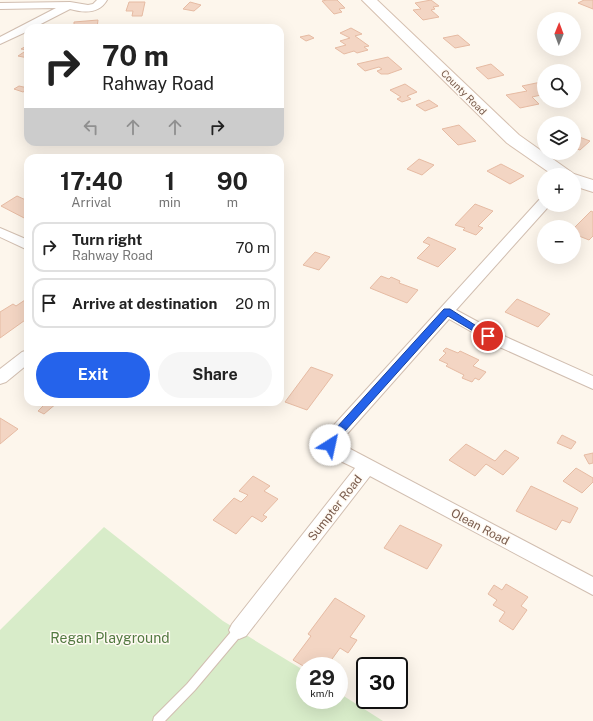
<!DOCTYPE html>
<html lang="en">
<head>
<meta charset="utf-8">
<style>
	body { margin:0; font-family:"Public Sans",sans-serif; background:#f6f6f6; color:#222; height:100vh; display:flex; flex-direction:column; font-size:15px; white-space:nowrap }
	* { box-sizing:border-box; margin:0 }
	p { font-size:13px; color:#767676 }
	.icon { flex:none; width:22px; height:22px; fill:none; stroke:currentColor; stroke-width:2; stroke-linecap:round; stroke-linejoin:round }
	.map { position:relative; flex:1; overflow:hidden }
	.sheet { position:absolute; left:24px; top:154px; width:260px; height:252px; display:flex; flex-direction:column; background:#fff; border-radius:12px; box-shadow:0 4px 16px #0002 }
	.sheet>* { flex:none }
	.hud { position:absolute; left:24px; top:24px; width:260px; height:122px; border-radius:12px; box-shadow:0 4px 16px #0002; background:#fff; color:#222; overflow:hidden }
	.needle { width:26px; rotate:1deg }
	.controls { position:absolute; left:537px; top:12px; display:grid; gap:8px }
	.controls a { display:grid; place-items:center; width:44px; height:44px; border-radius:50%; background:#fff; box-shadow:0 4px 16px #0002; font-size:20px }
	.speed { position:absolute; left:296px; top:657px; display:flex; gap:8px; font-size:20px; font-weight:700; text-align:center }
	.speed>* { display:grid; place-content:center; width:52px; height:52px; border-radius:50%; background:#fff; box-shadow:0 4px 16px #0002; line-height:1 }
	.speed small { font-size:10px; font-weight:400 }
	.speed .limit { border:2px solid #111; border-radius:6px; background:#fff; color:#111 }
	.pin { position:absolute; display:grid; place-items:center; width:34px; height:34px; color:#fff; margin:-17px; border:2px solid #fff; border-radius:50%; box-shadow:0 1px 4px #0007 }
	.me { position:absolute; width:44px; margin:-22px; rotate:35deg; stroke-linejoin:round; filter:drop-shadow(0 0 3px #0008) }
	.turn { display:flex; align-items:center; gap:14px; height:84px; padding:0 12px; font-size:18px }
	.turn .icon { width:52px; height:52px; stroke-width:2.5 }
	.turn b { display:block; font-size:28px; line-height:34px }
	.lanes { display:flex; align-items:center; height:38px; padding:0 12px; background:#0003; justify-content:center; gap:20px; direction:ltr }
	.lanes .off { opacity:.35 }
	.eta { display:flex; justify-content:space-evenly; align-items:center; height:68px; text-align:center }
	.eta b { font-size:24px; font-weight:700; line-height:28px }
	.action { display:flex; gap:8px; margin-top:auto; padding:8px 12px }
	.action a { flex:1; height:46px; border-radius:24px; background:#2563eb; color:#fff; font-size:16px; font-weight:700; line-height:46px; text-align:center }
	.action a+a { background:#f6f6f6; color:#222 }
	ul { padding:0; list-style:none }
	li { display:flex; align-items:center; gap:12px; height:50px; margin:0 8px 6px; padding:0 4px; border:2px solid #e0e0e0; border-radius:12px }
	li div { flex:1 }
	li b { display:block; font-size:15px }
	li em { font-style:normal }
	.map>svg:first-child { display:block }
	.green { fill:#d8ecc9 }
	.building { fill:#f3d5c3; stroke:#e6bba3 }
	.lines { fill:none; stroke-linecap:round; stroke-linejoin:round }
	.lane-casing { stroke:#d1beb0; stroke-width:2 }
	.street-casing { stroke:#d1beb0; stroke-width:2 }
	.secondary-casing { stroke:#d6c0b0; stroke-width:2 }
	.lane { fill:#fff; fill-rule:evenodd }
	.street { fill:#fff; fill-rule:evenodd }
	.secondary { fill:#fff; fill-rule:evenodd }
	.route { fill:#2563eb; stroke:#184099 }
	.labels { text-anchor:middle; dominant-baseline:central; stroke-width:3; stroke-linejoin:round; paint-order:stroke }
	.far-street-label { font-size:10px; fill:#7a5c4d; stroke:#fffaf3 }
	.street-label { font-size:12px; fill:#7a5c4d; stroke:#fffaf3 }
	.near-park-label { font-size:14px; fill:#537a41; stroke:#fffaf3 }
</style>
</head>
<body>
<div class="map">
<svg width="593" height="721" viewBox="0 0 593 721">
	<rect width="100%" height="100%" fill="#fdf6ec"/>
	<polygon class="green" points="104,527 223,621 305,671 305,700 339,700 339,693 383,721 0,721 0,630"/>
	<g class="building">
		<polygon points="327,0 337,0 345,8 339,9 342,12 334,14 322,1"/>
		<polygon points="431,0 439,6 433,7 435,9 431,10 439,17 423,20 413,10 421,9 415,3"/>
		<polygon points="584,0 593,0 593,9 578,3"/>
		<polygon points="129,2 145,2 142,16 132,16 133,11 126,11"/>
		<polygon points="190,2 201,5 194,11 183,9"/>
		<polygon points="98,20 97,28 74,28 74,22"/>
		<polygon points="351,28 362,34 355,36 369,46 364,47 368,50 357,53 354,51 344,54 335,48 346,45 340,41 350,38 340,33"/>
		<polygon points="309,35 314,38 306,41 300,37"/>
		<polygon points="458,35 470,45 455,48 443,38"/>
		<polygon points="28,45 28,58 18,56 27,50 21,49"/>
		<polygon points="388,57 402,69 388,74 381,74 377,71 382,69 379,67 365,71 357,64"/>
		<polygon points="491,64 504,75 488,79 476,68"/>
		<polygon points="541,82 544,85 544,93 539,94 541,95 532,97 539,104 520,108 506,95 527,91 522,86"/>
		<polygon points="405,84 417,92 407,96 411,99 402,102 397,99 401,97 390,90"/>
		<polygon points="19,86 28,88 28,89 23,92 14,89"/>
		<polygon points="429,100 438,106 425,111 416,105"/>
		<polygon points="459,125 476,141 458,145 442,129"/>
		<polygon points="574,135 590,141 580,150 574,148"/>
		<polygon points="419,159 434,165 422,175 407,169"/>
		<polygon points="501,164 524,176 510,184 487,171"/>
		<polygon points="17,196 28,201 28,220 1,206"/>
		<polygon points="475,204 493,211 478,226 483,228 476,235 463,230 465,228 455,225"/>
		<polygon points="591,211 593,212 593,236 589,240 574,234 574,228"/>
		<polygon points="428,237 456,249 438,267 417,258 430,245 423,242"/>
		<polygon points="315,252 330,257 319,270 303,265"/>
		<polygon points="381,276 389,279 391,277 400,281 399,283 418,290 407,303 370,288"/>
		<polygon points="28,298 28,318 0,338 0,312 13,304 16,306"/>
		<polygon points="517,299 550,314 538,327 505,312"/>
		<polygon points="446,348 458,353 460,351 479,360 473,366 486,372 479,380 475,378 472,382 462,378 464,375 446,366 448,364 439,360 446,353 443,351"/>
		<polygon points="311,367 333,375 307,410 285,402"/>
		<polygon points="41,402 55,402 57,403 44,414 38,411 45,404"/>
		<polygon points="0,418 18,429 0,444"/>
		<polygon points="562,435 576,442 571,449 557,443"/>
		<polygon points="466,444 495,461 505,450 519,458 503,475 486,464 475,476 449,460"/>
		<polygon points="593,453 593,463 589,464 584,455"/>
		<polygon points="576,468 593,478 593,482 582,493 563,481"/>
		<polygon points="253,476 270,486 264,491 278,499 263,515 267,517 262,522 252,516 236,534 213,520 234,498 241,502 248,495 239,491"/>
		<polygon points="531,486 578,508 570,523 562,520 556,530 516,511"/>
		<polygon points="400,525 442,545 427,569 384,548"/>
		<polygon points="506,584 528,597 521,606 527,610 513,630 499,621 505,612 493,605 497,600 488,594 494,585 502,590"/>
		<polygon points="335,598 365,616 350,637 357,640 348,653 340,648 327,666 305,667 293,660 311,636 308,634"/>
	</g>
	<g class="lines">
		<g class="lane-casing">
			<polygon id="lane" points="239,626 243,627 244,630 243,633 195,690 165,721 153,721 154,717 187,684 235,627"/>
		</g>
		<g class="street-casing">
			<g id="street">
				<path d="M97 0H107C99 14 84 13 70 9L33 28H28V31L0 44V37L56 8 0 9V3L70 2 88 5 93 4Z"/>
				<polygon points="544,199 544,205 549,206 456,310 506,337 593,376 593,389 495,345 449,319 339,443 593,577 593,595 370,476 246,636 239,639 232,636 229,630 232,624 355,468 328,455 321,445 324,436 539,200"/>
				<polygon points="0,228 28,240 28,250 0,237"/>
				<polygon points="28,350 28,364 6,382 0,384 0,369 22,352"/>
			</g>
		</g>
		<g class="secondary-casing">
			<polygon id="secondary" points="362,0 377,0 519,135 574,174 593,180 593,192 574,186 574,175 553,175 507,143"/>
		</g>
		<use href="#lane" class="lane"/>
		<use href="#street" class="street"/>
		<use href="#secondary" class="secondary"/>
	</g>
	<polygon class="route" points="444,309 450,309 492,336 488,339 485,338 448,316 336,441 333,447 326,447 325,445 328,437"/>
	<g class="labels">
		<g class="far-street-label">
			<text transform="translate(464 92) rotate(45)">County Road</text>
		</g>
		<g class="street-label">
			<text transform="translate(335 508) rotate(-52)">Sumpter Road</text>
			<text transform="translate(480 527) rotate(28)">Olean Road</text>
		</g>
		<g class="near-park-label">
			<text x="110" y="638">Regan Playground</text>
		</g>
	</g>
</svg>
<div class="controls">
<a><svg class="needle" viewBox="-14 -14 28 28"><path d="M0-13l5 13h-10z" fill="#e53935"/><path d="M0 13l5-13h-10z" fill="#767676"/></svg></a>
<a><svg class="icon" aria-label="search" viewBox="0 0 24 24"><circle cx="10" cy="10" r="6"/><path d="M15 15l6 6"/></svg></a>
<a><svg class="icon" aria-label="layers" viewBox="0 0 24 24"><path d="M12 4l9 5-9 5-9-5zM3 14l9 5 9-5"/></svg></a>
<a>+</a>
<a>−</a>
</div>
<div class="speed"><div>29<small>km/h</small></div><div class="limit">30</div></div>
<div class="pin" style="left:488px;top:336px;background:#d93025"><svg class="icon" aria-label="arrive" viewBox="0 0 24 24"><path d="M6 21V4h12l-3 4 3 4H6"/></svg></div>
<svg class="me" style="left:330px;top:445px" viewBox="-20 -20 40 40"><circle r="19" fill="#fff"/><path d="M0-13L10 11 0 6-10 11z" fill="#2563eb"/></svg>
<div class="hud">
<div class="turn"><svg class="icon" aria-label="right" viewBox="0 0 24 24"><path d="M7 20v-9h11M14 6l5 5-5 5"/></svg><div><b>70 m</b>Rahway Road</div></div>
<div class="lanes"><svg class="icon off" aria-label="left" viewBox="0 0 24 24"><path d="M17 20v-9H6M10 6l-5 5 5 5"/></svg><svg class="icon off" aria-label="ahead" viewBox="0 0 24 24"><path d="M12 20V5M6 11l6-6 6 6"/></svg><svg class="icon off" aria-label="ahead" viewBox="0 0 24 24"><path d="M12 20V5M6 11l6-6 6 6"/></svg><svg class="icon" aria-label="right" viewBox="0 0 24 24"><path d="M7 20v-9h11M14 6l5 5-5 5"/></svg></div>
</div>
<section class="sheet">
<div class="eta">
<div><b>17:40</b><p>Arrival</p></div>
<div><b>1</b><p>min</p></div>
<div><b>90</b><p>m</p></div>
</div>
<ul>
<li><svg class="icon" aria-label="right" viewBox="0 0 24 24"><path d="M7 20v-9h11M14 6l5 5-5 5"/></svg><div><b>Turn right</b><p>Rahway Road</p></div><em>70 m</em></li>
<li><svg class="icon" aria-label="arrive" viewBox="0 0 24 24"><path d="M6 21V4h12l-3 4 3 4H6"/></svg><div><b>Arrive at destination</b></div><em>20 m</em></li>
</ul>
<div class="action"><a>Exit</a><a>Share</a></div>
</section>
</div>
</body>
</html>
